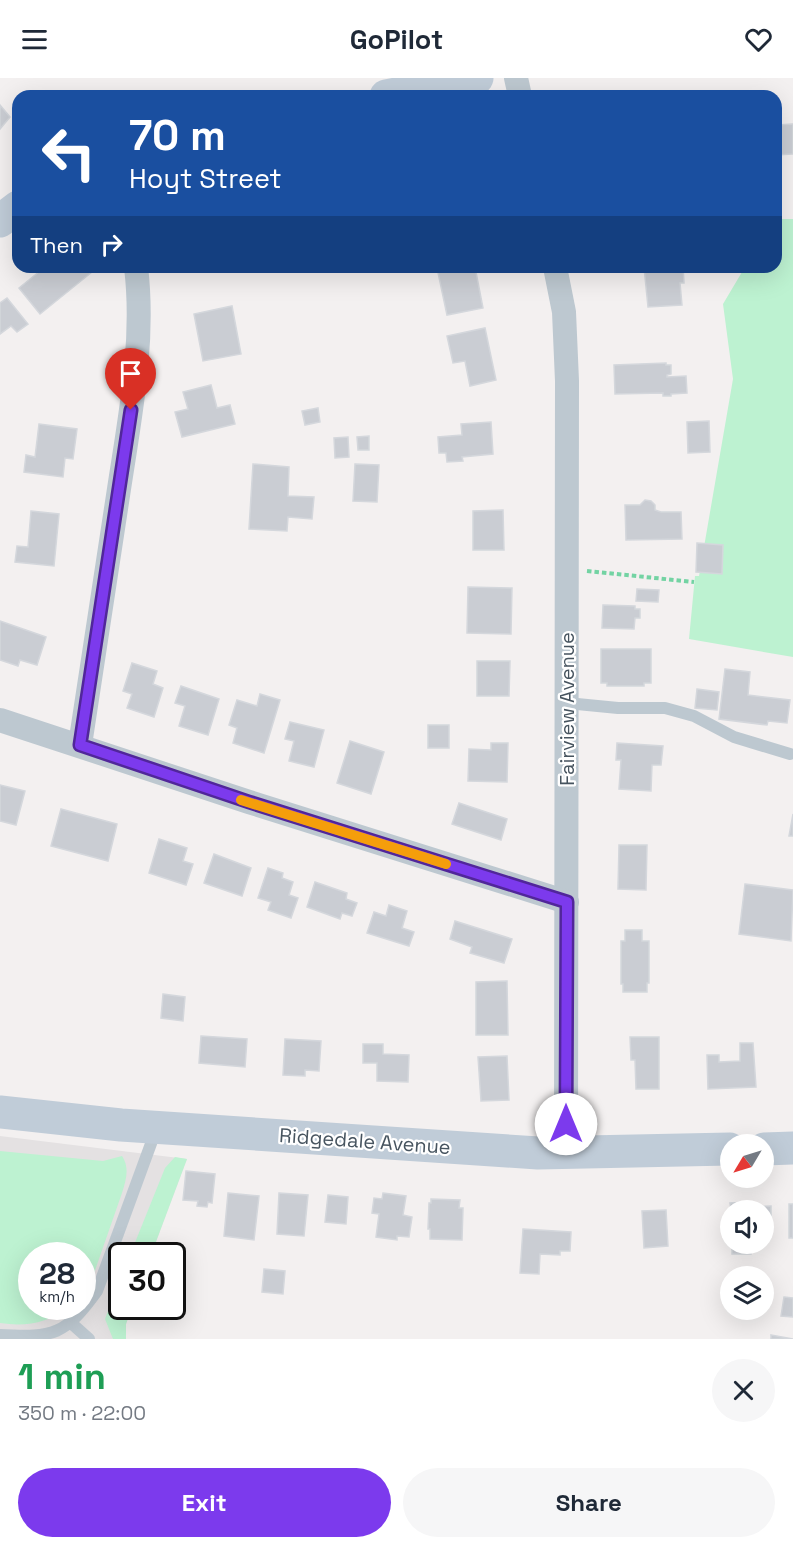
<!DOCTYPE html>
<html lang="en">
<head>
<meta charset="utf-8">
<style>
	body { margin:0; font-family:"Space Grotesk",sans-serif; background:#f6f6f7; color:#1f2937; height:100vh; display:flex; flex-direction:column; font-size:22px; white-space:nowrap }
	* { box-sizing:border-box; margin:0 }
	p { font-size:20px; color:#747a83 }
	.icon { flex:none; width:33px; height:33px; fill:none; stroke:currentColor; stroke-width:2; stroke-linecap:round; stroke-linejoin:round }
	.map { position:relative; height:1261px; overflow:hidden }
	.details { display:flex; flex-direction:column; background:#fff; flex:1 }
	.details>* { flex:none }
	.banner { position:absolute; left:12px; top:12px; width:770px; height:183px; border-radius:18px; box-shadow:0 6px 24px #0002; background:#1a4fa0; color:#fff; overflow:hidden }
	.needle { width:39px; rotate:232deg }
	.controls { position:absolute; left:720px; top:1056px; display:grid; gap:12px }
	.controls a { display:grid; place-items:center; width:54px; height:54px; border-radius:50%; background:#fff; box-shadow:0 6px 24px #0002; font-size:30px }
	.speed { position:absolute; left:18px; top:1164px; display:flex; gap:12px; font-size:30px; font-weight:700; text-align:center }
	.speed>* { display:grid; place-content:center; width:78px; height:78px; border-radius:50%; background:#fff; box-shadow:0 6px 24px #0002; line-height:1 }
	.speed small { font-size:15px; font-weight:400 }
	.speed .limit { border:3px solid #111; border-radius:9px; background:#fff; color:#111 }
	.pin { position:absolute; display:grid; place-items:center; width:51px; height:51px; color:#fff; margin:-62px -26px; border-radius:50% 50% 50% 0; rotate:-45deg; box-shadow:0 0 6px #0007 }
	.pin .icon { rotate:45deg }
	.me { position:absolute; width:66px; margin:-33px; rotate:0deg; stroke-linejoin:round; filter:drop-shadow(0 0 4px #0008) }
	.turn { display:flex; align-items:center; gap:21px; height:126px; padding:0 18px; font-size:27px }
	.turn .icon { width:78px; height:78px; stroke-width:2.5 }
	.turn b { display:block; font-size:42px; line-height:51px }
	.then { display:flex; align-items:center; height:57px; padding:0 18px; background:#0003; gap:12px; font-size:22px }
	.round { display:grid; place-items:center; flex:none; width:63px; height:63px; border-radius:32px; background:#f6f6f7 }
	.headline { display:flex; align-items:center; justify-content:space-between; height:102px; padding:0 18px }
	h1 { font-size:36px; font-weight:700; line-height:45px; color:#1e9e55 }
	.primary-button { display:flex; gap:12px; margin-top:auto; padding:12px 18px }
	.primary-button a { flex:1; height:69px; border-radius:36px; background:#7c3aed; color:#fff; font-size:24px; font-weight:700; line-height:69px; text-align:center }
	.primary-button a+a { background:#f6f6f7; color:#1f2937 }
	header { display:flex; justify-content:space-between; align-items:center; height:78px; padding:0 18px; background:#fff; font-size:27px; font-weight:700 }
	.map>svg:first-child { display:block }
	.education { fill:#e4e1e2; fill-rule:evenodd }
	.green { fill:#bdf2d1 }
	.building { fill:#cacdd3; stroke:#d4d7dc; stroke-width:1.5 }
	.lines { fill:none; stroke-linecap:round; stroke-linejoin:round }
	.path { stroke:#73d3a3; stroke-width:4; stroke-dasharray:4.5 3; stroke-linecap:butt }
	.lane { stroke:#bdc8d0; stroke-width:12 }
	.street { stroke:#bdc8d0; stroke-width:24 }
	.secondary { stroke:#c0ccd8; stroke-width:33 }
	.route-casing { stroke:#51269a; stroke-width:15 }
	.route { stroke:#7c3aed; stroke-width:10 }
	.slow { stroke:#f59e0b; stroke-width:10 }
	.labels { text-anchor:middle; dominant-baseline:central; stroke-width:4.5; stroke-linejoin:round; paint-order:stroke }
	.street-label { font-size:20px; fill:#47545f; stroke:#fff }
</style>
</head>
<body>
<header><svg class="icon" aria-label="menu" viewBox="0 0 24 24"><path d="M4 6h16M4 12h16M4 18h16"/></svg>GoPilot<svg class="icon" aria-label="heart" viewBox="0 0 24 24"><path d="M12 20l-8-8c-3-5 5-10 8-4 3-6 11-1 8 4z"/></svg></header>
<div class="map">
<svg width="793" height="1261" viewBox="0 0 793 1261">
	<rect width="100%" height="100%" fill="#f3f0f0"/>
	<path class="education" d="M0 1058 187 1081 151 1177 122 1178V1228L132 1229 126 1246V1261H0ZM32 1178H82V1228H32Z"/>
	<g class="green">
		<polygon points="776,141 793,141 793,579 689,561 695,498 699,498 733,301 723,226 745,189 776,189"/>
		<path d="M0 1073 103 1083 122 1078C130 1090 126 1102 122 1115L92 1201 83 1214 82 1178H32V1228L69 1229C48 1245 26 1249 0 1245Z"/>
		<polygon points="175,1079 187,1081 151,1177 130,1177 165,1090"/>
		<polygon points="121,1199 122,1228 132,1229 126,1246 126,1261 113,1261 105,1241"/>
	</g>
	<g class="building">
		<polygon points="0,27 10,39 0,51"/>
		<polygon points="793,46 793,76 776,77 776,47"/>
		<polygon points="45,189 88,189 92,194 40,236 19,210"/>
		<polygon points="444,189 475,189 483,230 447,237 437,190"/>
		<polygon points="644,189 683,189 684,205 680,205 682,227 648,229"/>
		<polygon points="7,220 28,246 17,254 11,248 0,256 0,225"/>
		<polygon points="232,228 241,276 203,283 194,236"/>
		<polygon points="485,250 496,302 470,308 465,283 453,285 447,258"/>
		<polygon points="666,285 666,287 671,287 671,296 667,297 667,299 686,298 687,315 671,316 671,318 663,318 663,315 615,316 614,287"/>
		<polygon points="211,307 217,330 230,327 235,346 182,359 175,334 188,331 183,314"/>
		<polygon points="318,330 320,344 305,347 302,333"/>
		<polygon points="709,343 710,374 688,375 687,344"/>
		<polygon points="491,344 493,376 462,379 463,383 447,384 446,375 439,375 438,359 462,357 461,346"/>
		<polygon points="39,346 77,351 73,381 65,380 63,399 24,394 26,377 35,379"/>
		<polygon points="369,358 369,372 358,372 357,359"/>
		<polygon points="348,359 349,379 335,380 334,360"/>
		<polygon points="253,386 289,389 288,418 314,419 312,441 288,439 287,453 249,451"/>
		<polygon points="355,386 379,387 377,424 353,423"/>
		<polygon points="645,422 651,423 655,427 655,432 661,434 681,434 682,461 626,462 625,427 640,427"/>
		<polygon points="503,432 504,472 473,472 473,433"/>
		<polygon points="31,433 59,436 54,488 15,484 17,468 28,469"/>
		<polygon points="697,465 723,467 722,496 696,494"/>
		<polygon points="468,509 512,510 511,556 467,555"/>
		<polygon points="637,511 659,512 658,524 636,523"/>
		<polygon points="603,527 635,528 635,531 640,531 640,540 635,540 634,551 602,550"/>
		<polygon points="0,543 46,559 37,587 20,582 18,588 0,582"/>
		<polygon points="601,571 651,571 651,605 644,605 644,608 607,608 607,605 601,605"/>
		<polygon points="477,583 510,583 509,618 477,618"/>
		<polygon points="132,585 157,593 153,606 163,610 154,639 127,630 132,616 123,613"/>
		<polygon points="725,591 750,594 748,617 790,622 787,645 768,643 767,647 719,641"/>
		<polygon points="181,608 219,621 208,657 179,648 185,628 175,625"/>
		<polygon points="697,611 719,614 717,632 695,630"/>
		<polygon points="260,616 280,622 264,675 233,665 237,650 229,647 237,622 257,628"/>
		<polygon points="290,644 324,652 314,689 289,683 294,663 285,661"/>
		<rect x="428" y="647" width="21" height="23"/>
		<polygon points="350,663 384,674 371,716 337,705"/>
		<polygon points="491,665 508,665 507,704 468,703 469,671 491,672"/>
		<polygon points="617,665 663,668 661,687 652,687 651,713 619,711 621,682 616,682"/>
		<polygon points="0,707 25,713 16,747 0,743"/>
		<polygon points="459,725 507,741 501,762 452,746"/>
		<polygon points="61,731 117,746 108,783 51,768"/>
		<polygon points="793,736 793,758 789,758"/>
		<polygon points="159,761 187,770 183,783 193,786 186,807 149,795"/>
		<polygon points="619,767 647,767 646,812 618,811"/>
		<polygon points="214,776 251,790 242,818 204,805"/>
		<polygon points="268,790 283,795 282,800 293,804 289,817 298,820 291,840 268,832 271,824 258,820"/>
		<polygon points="315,804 347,815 346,821 357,825 352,838 342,835 340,841 307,829"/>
		<polygon points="745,806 793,812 791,863 739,856"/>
		<polygon points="389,827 407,833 402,850 414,854 409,868 367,855 374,834 386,838"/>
		<polygon points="455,843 512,861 504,885 470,875 472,869 450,861"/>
		<polygon points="625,852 642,852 642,863 649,863 649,905 647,905 647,914 623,914 623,906 621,906 621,863 625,863"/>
		<polygon points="507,903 508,957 476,957 476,904"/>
		<polygon points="163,916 185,919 183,943 161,940"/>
		<polygon points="201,958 247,961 245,989 199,985"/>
		<polygon points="630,959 659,959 659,1011 636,1011 635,982 631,982"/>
		<polygon points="285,961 321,963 319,993 305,992 305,998 283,997"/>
		<polygon points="740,965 753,965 756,1009 708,1011 707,977 719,977 719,984 740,983"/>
		<polygon points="363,966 383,966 383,976 409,977 408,1004 377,1003 377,985 363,985"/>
		<polygon points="507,978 509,1022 481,1023 478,979"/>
		<polygon points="186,1093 215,1096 212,1125 208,1124 207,1129 197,1128 198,1123 183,1122"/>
		<polygon points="228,1115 259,1118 254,1162 224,1158"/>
		<polygon points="279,1115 308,1117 304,1158 277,1156"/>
		<polygon points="383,1115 406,1118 403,1137 412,1139 409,1159 397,1158 397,1162 376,1159 379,1136 372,1135 374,1120 382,1121"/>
		<polygon points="328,1117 348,1119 346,1146 325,1144"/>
		<polygon points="431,1121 460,1122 459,1130 463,1130 462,1162 430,1161 430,1151 428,1151 429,1125 431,1125"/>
		<polygon points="749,1124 749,1129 771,1128 771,1146 764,1146 764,1132 731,1132 730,1125"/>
		<rect x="789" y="1126" width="4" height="34"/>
		<polygon points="666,1132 668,1168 644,1170 642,1133"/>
		<polygon points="523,1151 571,1154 570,1173 560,1173 560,1177 540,1176 539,1196 520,1195"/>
		<rect x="732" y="1166" width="19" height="10"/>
		<polygon points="264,1191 285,1193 283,1216 262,1214"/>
		<polygon points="784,1219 793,1220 793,1239 781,1238"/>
		<polygon points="771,1257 793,1261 771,1261"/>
	</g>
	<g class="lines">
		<polyline class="path" points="587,493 694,504"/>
		<g class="lane">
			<polyline points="567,625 618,630 665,630 694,638 734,659 790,676"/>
			<polyline points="70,1244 89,1261"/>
			<path d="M0 1257C54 1260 65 1257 97 1213L156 1052"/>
		</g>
		<g class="street">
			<polyline points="516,0 520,18"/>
			<polyline points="555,189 564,234 567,303 566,1074"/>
			<polyline points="0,642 249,724 567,824"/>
			<path d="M80 667C93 582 106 496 119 411 130 338 145 263 136 189"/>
		</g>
		<g class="secondary">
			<polyline points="386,18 477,0"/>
			<polyline points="0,143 18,129"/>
			<polyline points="0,1034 121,1047 538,1075 730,1071"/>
			<polyline points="764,1071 793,1070"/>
		</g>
	</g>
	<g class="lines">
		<g class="route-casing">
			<polyline id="route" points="131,332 80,667 249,724 567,824 566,1046"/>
		</g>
		<use href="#route" class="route"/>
		<polyline class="slow" points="241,722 446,786"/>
	</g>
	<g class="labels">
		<g class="street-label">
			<text transform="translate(567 631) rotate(-90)">Fairview Avenue</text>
			<text transform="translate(365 1063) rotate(4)">Ridgedale Avenue</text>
		</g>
	</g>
</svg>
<div class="controls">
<a><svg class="needle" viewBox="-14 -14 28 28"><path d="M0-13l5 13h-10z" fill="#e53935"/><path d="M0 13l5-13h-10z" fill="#747a83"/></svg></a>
<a><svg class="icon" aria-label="sound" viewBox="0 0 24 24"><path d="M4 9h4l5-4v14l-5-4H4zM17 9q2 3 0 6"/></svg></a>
<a><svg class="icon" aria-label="layers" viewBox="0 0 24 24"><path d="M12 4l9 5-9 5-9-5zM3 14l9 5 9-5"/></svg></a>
</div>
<div class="speed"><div>28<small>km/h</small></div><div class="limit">30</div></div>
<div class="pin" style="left:131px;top:332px;background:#d93025"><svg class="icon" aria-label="arrive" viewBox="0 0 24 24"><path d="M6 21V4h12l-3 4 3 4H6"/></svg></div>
<svg class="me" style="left:566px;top:1046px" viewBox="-20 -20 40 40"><circle r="19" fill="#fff"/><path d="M0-13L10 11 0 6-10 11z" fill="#7c3aed"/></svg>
<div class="banner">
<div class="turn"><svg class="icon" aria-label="left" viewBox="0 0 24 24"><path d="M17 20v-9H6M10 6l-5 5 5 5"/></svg><div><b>70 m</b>Hoyt Street</div></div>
<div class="then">Then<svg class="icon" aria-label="right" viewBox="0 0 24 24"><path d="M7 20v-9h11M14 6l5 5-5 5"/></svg></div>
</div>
</div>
<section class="details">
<div class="headline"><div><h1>1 min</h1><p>350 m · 22:00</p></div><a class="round"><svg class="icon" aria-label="close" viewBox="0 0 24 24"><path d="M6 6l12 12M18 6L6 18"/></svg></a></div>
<div class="primary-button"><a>Exit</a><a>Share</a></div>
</section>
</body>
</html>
